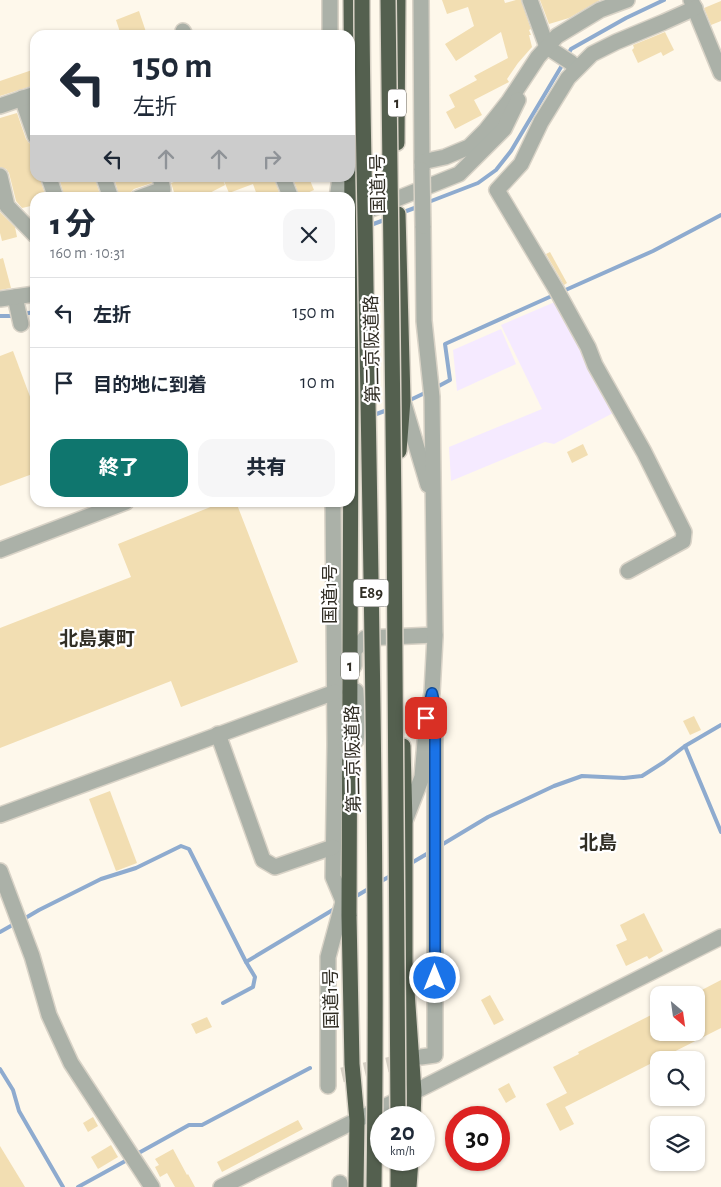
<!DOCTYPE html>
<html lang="ja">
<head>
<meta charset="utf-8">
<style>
	body { margin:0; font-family:"Alegreya Sans","Noto Sans JP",sans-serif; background:#f6f6f7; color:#1f2937; height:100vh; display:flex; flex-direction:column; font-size:19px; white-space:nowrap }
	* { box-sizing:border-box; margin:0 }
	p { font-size:16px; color:#747a83 }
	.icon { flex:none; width:28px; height:28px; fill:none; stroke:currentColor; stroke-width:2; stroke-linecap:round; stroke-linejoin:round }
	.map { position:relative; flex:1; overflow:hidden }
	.side { position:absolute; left:30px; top:192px; width:325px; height:315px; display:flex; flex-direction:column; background:#fff; border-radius:15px; box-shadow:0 1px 4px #0004 }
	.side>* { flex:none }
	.banner { position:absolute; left:30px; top:30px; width:325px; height:152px; border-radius:15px; box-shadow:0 1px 4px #0004; background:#fff; color:#1f2937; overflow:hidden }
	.needle { width:32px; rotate:151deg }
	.controls { position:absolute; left:650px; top:986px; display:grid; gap:10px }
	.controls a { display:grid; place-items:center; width:55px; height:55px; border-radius:10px; background:#fff; box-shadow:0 1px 4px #0004; font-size:25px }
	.speed { position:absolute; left:370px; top:1106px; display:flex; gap:10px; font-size:25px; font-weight:700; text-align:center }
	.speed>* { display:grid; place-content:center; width:65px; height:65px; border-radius:50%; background:#fff; box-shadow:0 1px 4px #0004; line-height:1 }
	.speed small { font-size:12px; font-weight:400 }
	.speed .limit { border:8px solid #d22; background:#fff; color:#111 }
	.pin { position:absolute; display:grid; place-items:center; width:42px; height:42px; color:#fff; margin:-21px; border-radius:10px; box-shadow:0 2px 8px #0006 }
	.me { position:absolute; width:55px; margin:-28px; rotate:0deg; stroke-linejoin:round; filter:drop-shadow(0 0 4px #0008) }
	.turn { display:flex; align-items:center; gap:18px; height:105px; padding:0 20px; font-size:22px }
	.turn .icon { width:65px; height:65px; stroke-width:2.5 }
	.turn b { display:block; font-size:35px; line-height:42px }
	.lanes { display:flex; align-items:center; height:48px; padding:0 20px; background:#0003; justify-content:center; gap:25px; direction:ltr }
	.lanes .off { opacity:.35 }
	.round { display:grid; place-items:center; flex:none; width:52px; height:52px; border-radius:15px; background:#f6f6f7 }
	.overview { display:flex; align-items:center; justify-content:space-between; height:85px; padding:0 20px }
	h1 { font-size:30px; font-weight:800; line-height:38px }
	.action { display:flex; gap:10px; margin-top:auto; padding:10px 20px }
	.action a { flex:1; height:58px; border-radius:15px; background:#0f766e; color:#fff; font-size:20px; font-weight:800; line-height:58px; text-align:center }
	.action a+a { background:#f6f6f7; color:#1f2937 }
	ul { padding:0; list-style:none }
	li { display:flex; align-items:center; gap:15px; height:70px; padding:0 20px; border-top:1px solid #e0e1e3 }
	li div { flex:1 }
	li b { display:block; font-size:19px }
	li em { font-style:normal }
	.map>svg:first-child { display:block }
	.industrial { fill:#f5eaff }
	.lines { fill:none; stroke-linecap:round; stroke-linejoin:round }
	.stream { stroke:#8eabcf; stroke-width:4 }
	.building { fill:#f2deb2 }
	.minor-tunnel { stroke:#d5cfc3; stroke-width:15; stroke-dasharray:15 8; stroke-linecap:butt }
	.minor-casing { stroke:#d9d3c7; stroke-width:18 }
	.highway-casing { stroke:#d9d3c7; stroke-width:18 }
	.minor { stroke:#abb1a8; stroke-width:15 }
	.highway { stroke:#54604f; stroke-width:15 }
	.minor-bridge-casing { stroke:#d9d3c7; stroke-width:18; stroke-linecap:butt }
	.highway-bridge-casing { stroke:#d9d3c7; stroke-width:18; stroke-linecap:butt }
	.minor-bridge { stroke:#abb1a8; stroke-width:15 }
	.highway-bridge { stroke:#54604f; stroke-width:15 }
	.route-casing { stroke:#114b97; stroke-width:12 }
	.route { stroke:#1a73e8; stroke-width:9 }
	.labels { text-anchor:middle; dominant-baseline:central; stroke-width:4.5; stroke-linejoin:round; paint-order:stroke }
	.shield { fill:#fff; stroke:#6e6c66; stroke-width:1 }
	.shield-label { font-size:16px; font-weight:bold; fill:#302d24 }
	.street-label { font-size:18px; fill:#302d24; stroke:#fff }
	.neighbourhood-label { font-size:19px; font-weight:bold; fill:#302d24; stroke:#fff }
</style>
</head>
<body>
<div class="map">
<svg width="721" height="1187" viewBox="0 0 721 1187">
	<rect width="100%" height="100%" fill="#fef8eb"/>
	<g class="industrial">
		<polygon points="557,301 617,411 554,444 545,442 451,481 449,447 542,409 501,325"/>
		<polygon points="501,329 516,364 457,391 453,350"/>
	</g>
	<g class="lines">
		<g class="stream">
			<polyline points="567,56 571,49 626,18 664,0"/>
			<polyline points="426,203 478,183 496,170 511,151 564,62"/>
			<polyline points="401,213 420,206"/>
			<polyline points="368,226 387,219"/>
			<polyline points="561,292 653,251 721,215"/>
			<polyline points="22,314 35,312"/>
			<polyline points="0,316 16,316"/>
			<polyline points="435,388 450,380 445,344 554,295"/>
			<polyline points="408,401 429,391"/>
			<polyline points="371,416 390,409"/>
			<polyline points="685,746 721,832"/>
			<polyline points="438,847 488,817 554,786 582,776 624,778 642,776 664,762 685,746 721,725"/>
			<polyline points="408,865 430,852"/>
			<polyline points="378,883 392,875"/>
			<polyline points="353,898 370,888"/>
			<polyline points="22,920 39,910 101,879 136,868 181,846 189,849 246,962 255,977 253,987 223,1003"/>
			<polyline points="0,932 16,923"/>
			<polyline points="246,962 336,908"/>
			<polyline points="0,1069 13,1090 19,1111 63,1187"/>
			<polyline points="135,1155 189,1125 202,1125 310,1068"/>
			<polyline points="78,1187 129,1159"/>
		</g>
	</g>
	<g class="building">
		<polygon points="442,0 504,0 505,3 516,0 521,0 531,29 529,30 531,35 529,35 532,47 518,63 507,79 509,82 474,100 482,115 455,129 446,112 455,107 449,95 477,80 474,76 508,58 501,32 456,61 445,44 474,26 468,7 447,14"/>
		<polygon points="540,0 600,0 569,18 549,24"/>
		<polygon points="721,1 721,21 711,25 704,8"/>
		<polygon points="139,11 147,35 121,35 116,20"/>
		<polygon points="665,32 674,50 663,56 661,52 638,63 632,50 634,48 633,45"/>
		<polygon points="35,69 35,85 0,96 0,81"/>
		<polygon points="17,113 26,139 29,143 35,145 35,178 40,178 46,198 35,198 35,205 22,208 16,201 9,173 6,169 0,167 0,118"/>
		<polygon points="59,178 95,178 101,198 65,198"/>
		<polygon points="114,178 151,178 152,183 134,189 131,192 129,196 120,198"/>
		<polygon points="172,178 222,178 225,185 200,198 176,198 171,183 174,182"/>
		<polygon points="232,178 274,178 281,198 258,198 253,184 229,193 224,181"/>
		<polygon points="293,178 309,178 314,190 305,194 306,198 300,198"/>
		<polygon points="0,212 15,227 17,237 2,241 0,233"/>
		<polygon points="550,252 567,283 564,285 546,254"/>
		<polygon points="3,258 11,288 0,290 0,259"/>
		<polygon points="13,351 35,410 35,473 0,486 0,356"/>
		<polygon points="583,444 588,455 572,463 567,452"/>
		<polygon points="223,502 236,502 298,662 181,707 171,681 0,748 0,628 131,577 118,544"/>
		<polygon points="694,716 701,730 690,735 683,721"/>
		<polygon points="110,791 137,863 116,871 89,799"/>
		<polygon points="644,913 663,951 649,959 647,956 626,966 616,945 627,940 620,925"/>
		<polygon points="721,980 721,1028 565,1107 574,1124 560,1131 546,1104 567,1093 553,1067 579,1054 578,1052 659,1011 659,1032 696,1032 696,993"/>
		<polygon points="490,995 504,1020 494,1025 481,1000"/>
		<polygon points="207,1017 212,1027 196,1034 191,1024"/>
		<polygon points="509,1083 516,1097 506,1103 498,1089"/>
		<polygon points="93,1117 98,1126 88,1132 83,1123"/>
		<polygon points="298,1120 303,1129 222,1172 217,1162"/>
		<polygon points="111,1145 118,1157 98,1169 91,1157"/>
		<polygon points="0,1146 25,1187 0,1187"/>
		<polygon points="173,1149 187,1175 188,1174 195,1187 175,1187 167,1173 160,1177 155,1167 159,1165 155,1159"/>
	</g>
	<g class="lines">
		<polyline class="minor-tunnel" points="342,1075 409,1060"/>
		<g class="minor-casing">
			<g id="minor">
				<polyline points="421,0 422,170"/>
				<polyline points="530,0 547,47 570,62 577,68"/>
				<polyline points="691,0 721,73"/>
				<polyline points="183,31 185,35"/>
				<polyline points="330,35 330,0"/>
				<polyline points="22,98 35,136"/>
				<polyline points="0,106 35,94"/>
				<polyline points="422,162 445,157 469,147 486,130 509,101 538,57 557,36 600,10 627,0"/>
				<polyline points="0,176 7,206 35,235"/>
				<polyline points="49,178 56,198"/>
				<polyline points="104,178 111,198"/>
				<polyline points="283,178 291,198"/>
				<polyline points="138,198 163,189 160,178"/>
				<polyline points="337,198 340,178"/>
				<polyline points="354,216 459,174 504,129 518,100"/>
				<polyline points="15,297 21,324"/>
				<polyline points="0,299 35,294"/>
				<polyline points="403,401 428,485"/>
				<polyline points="333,502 335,745 333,877 349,915"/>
				<polyline points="0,550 126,502"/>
				<polyline points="628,571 683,541 684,532 644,452 595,365 588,347 556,289 497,190 521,164 541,122 568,78 592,54 616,42 664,22 695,8"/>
				<polyline points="354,666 354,651 365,638 435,635"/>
				<polyline points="218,734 263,860 275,867 333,847"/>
				<polyline points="346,743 356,740 358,723 356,691"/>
				<polyline points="0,815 335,692"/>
				<polyline points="405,821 422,777 427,718 432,693 435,637 432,397 424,321 423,226"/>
				<polyline points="0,871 32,956 49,1015 71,1063 152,1187"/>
				<polyline points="421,1057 435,1055 435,719"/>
				<polyline points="328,1086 328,957 343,902"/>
				<polyline points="221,1187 414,1092 721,937"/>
				<polyline points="340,1187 340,1183"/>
			</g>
		</g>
		<g class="highway-casing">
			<g id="highway">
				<polyline points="351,0 352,144 349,916 352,1064 357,1120 356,1187"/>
				<polyline points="397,143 398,0"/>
				<polyline points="398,214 403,400 399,451"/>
				<polyline points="403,746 405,822 405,962 414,1092 413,1118"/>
				<polyline points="398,1187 398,1160"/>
				<polyline points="409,1187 411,1160"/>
			</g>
		</g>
		<use href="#minor" class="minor"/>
		<use href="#highway" class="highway"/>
		<g class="minor-bridge-casing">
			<polyline id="minor-bridge" points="422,170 423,226"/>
		</g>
		<g class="highway-bridge-casing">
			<g id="highway-bridge">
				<path d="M362 0C362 95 365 191 366 286 371 586 378 887 374 1187"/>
				<polyline points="388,0 394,512 398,1118"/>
			</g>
		</g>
		<use href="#minor-bridge" class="minor-bridge"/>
		<use href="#highway-bridge" class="highway-bridge"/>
	</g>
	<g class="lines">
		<g class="route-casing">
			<polyline id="route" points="426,718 432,693 434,701 435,728 435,978"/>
		</g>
		<use href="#route" class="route"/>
	</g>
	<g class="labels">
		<g class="shield">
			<rect x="388" y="89.5" width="18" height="27" rx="4"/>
			<rect x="353.5" y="579.5" width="35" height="27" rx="4"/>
			<rect x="341" y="652.5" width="18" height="27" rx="4"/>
		</g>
		<g class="shield-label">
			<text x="397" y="103">1</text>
			<text x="371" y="593">E89</text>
			<text x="350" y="666">1</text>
		</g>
		<g class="street-label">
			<text transform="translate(379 184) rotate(-91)">国道1号</text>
			<text transform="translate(373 349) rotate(-91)">第二京阪道路</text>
			<text transform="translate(331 594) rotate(-90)">国道1号</text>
			<text transform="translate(354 759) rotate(-91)">第二京阪道路</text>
			<text transform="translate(332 999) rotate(-91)">国道1号</text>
		</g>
		<g class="neighbourhood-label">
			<text x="97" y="639">北島東町</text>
			<text x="598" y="843">北島</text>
		</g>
	</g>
</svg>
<div class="controls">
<a><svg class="needle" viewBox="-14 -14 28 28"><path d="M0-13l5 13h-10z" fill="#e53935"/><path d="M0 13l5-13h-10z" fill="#747a83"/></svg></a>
<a><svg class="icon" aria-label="search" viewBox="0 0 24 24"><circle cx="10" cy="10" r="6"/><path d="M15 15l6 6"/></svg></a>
<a><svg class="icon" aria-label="layers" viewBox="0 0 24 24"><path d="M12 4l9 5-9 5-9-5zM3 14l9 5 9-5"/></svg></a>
</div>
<div class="speed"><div>20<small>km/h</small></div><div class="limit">30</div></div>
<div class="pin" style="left:426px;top:718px;background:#d93025"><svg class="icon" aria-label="arrive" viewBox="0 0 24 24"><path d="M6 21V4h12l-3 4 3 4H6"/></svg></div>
<svg class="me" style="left:435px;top:978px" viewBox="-20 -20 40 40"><circle r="17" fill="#1a73e8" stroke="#fff" stroke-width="3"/><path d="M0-11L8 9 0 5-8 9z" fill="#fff"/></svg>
<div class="banner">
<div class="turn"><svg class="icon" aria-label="left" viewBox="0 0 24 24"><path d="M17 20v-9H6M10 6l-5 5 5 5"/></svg><div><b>150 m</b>左折</div></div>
<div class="lanes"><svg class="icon" aria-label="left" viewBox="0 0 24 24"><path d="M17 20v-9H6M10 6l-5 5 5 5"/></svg><svg class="icon off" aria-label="ahead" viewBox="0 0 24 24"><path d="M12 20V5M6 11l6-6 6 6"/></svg><svg class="icon off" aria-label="ahead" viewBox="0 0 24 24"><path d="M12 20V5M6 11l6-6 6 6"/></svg><svg class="icon off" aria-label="right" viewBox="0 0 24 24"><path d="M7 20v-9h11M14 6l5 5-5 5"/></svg></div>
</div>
<section class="side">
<div class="overview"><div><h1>1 分</h1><p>160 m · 10:31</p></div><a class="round"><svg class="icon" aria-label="close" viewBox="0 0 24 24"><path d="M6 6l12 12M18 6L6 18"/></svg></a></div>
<ul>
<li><svg class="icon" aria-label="left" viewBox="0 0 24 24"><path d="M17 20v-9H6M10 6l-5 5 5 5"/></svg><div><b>左折</b></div><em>150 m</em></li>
<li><svg class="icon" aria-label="arrive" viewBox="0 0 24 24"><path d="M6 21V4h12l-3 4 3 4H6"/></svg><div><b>目的地に到着</b></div><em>10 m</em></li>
</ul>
<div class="action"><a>終了</a><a>共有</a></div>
</section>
</div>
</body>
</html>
